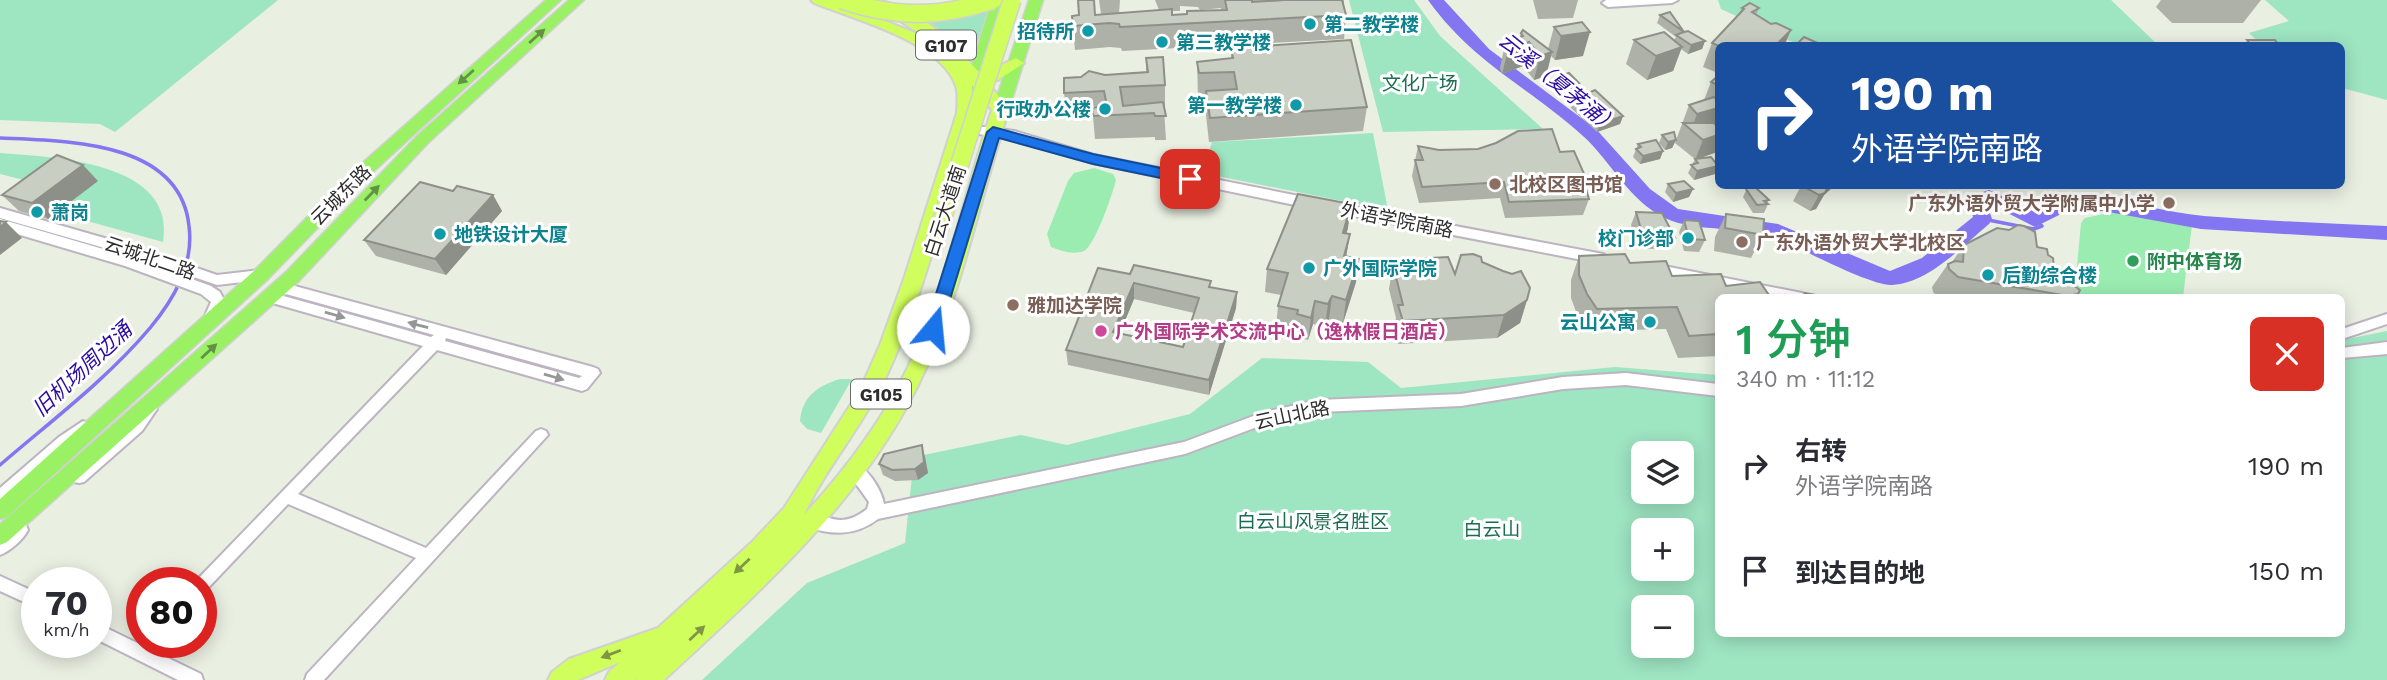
<!DOCTYPE html>
<html lang="zh">
<head>
<meta charset="utf-8">
<style>
	body { margin:0; font-family:"Work Sans","Noto Sans SC",sans-serif; background:#f7f7f7; color:#2b2b33; height:100vh; display:flex; flex-direction:column; font-size:26px; white-space:nowrap }
	* { box-sizing:border-box; margin:0 }
	p { font-size:23px; color:#7c7c81 }
	.icon { flex:none; width:38px; height:38px; fill:none; stroke:currentColor; stroke-width:2; stroke-linecap:round; stroke-linejoin:round }
	.map { position:relative; flex:1; overflow:hidden }
	.side { position:absolute; left:1715px; top:294px; width:630px; height:343px; display:flex; flex-direction:column; background:#fff; border-radius:10px; box-shadow:0 4px 18px #0003 }
	.side>* { flex:none }
	.hud { position:absolute; left:1715px; top:42px; width:630px; height:147px; border-radius:10px; box-shadow:0 4px 18px #0003; background:#1a4fa0; color:#fff; overflow:hidden }
	.controls { position:absolute; left:1631px; top:441px; display:grid; gap:14px }
	.controls a { display:grid; place-items:center; width:63px; height:63px; border-radius:10px; background:#fff; box-shadow:0 4px 18px #0003; font-size:35px }
	.speed { position:absolute; left:21px; top:567px; display:flex; gap:14px; font-size:35px; font-weight:700; text-align:center }
	.speed>* { display:grid; place-content:center; width:91px; height:91px; border-radius:50%; background:#fff; box-shadow:0 4px 18px #0003; line-height:1 }
	.speed small { font-size:18px; font-weight:400 }
	.speed .limit { border:10px solid #d22; background:#fff; color:#111 }
	.pin { position:absolute; display:grid; place-items:center; width:60px; height:60px; color:#fff; margin:-30px; border-radius:14px; box-shadow:0 4px 10px #0006 }
	.me { position:absolute; width:77px; margin:-38px; rotate:17deg; stroke-linejoin:round; filter:drop-shadow(0 0 5px #0008) }
	.turn { display:flex; align-items:center; gap:24px; height:147px; padding:0 21px; font-size:32px }
	.turn .icon { width:91px; height:91px; stroke-width:2.5 }
	.turn b { display:block; font-size:49px; line-height:60px }
	.round { display:grid; place-items:center; flex:none; width:74px; height:74px; border-radius:10px; background:#f7f7f7 }
	.overview { display:flex; align-items:center; justify-content:space-between; height:119px; padding:0 21px }
	h1 { font-size:42px; font-weight:600; line-height:52px; color:#1e9e55 }
	ul { padding:0; list-style:none }
	li { display:flex; align-items:center; gap:21px; height:105px; padding:0 21px }
	li div { flex:1 }
	li b { display:block; font-size:26px }
	li em { font-style:normal }
	.map>svg:first-child { display:block }
	.green { fill:#9ee5c2; fill-rule:evenodd }
	.pitch { fill:#9aecb1 }
	.lines { fill:none; stroke-linecap:round; stroke-linejoin:round }
	.stream { stroke:#8475f0; stroke-width:3.5 }
	.river { fill:#8475f0; fill-rule:evenodd }
	.minor-casing { stroke:#bcb4c1; stroke-width:4 }
	.major-casing { stroke:#d1d1d1; stroke-width:3 }
	.highway-casing { stroke:#d1d1d1; stroke-width:4 }
	.minor { fill:#fff; fill-rule:evenodd }
	.major { fill:#99f163; fill-rule:evenodd }
	.highway { fill:#d0fe5c; fill-rule:evenodd }
	.highway-bridge-casing { stroke:#d1d1d1; stroke-width:20; stroke-linecap:butt }
	.highway-bridge { stroke:#d0fe5c; stroke-width:17 }
	.wall { fill:#adb1a8; fill-rule:evenodd }
	.shaded-wall { fill:#8d9088 }
	.building { fill:#c9cec3; stroke:#8d9088; stroke-width:2; fill-rule:evenodd }
	.oneway { fill:#649048 }
	.oneway2 { fill:#969696 }
	.oneway3 { fill:#7f9645 }
	.route { fill:#1a73e8; stroke:#114b97; stroke-width:2 }
	.culture-dot { fill:#0f9aa8; stroke:#fff; stroke-width:2.5 }
	.education-dot { fill:#8d6e63; stroke:#fff; stroke-width:2.5 }
	.leisure-dot { fill:#2e9e5b; stroke:#fff; stroke-width:2.5 }
	.hotel-dot { fill:#d1479c; stroke:#fff; stroke-width:2.5 }
	.labels { text-anchor:middle; dominant-baseline:central; stroke-width:6; stroke-linejoin:round; paint-order:stroke }
	.shield { fill:#fff; stroke:#6d6d6d; stroke-width:2 }
	.shield-label { font-size:18px; font-weight:bold; fill:#2e2e2e }
	.culture-label { font-size:19px; font-weight:bold; fill:#0d838f; stroke:#fff; text-anchor:start }
	.park-label { font-size:19px; fill:#1b6d50; stroke:#fff }
	.education-label { font-size:19px; font-weight:bold; fill:#785e54; stroke:#fff; text-anchor:start }
	.street-label { font-size:19px; fill:#2e2e2e; stroke:#fff }
	.leisure-label { font-size:19px; font-weight:bold; fill:#27864d; stroke:#fff; text-anchor:start }
	.hotel-label { font-size:19px; font-weight:bold; fill:#b23c85; stroke:#fff; text-anchor:start }
	.water-label { font-size:21px; font-style:italic; fill:#2b0da2; stroke:#fff }
</style>
</head>
<body>
<div class="map">
<svg width="2387" height="680" viewBox="0 0 2387 680">
	<rect width="100%" height="100%" fill="#e9efe1"/>
	<g class="green">
		<polygon points="0,0 278,0 115,132 100,124 0,120"/>
		<polygon points="961,0 992,0 971,61 942,31 925,20 942,5"/>
		<polygon points="1349,0 1414,0 1440,36 1543,129 1383,132"/>
		<polygon points="1718,0 2111,0 2158,45 1799,45 1721,9"/>
		<polygon points="2265,0 2387,0 2387,100 2342,88 2342,46 2262,45 2249,33 2289,21"/>
		<polygon points="1373,133 1388,210 1202,173 1212,142"/>
		<path d="M0 153C52 157 177 161 163 242L26 204 32 182 0 174Z"/>
		<path d="M2387 331V680H702L807 583 905 543 914 457 1021 435 1067 445 1190 414 1262 358 1368 362 1401 388 1615 367 1718 375V634H2342V340ZM1643 453H1682V492H1643ZM1643 530H1682V569H1643ZM1643 607H1682V646H1643Z"/>
		<path d="M840 379H852L821 433 807 429 800 421C802 396 818 386 840 379Z"/>
	</g>
	<g class="pitch">
		<path d="M1094 168 1113 174 1116 180C1113 193 1095 245 1084 251 1073 255 1061 251 1051 247L1047 234 1068 181 1074 173Z"/>
		<polygon points="2113,212 2192,225 2183,297 2074,298 2081,223 2085,218"/>
	</g>
	<g class="lines">
		<g class="stream">
			<path d="M0 138C66 141 180 140 189 226 194 265 174 299 150 328 106 380 51 421 0 465"/>
			<polyline points="1983,219 2034,229 2042,226 2035,220"/>
		</g>
		<path class="river" d="M1428 0H1444L1489 49 1596 129 1650 189 1678 209 1778 224 1890 271 1922 258 1973 217 1971 210 1983 192 1989 190 2035 212C2089 184 2147 211 2204 216 2265 221 2326 223 2387 226V240L2201 229 2103 211 2061 214 2035 227 1992 205 1989 210 1992 219 1989 224C1962 246 1929 283 1892 285 1871 286 1802 249 1779 239 1744 224 1699 234 1665 218 1629 201 1611 161 1583 136 1529 87 1473 63 1428 0Z"/>
		<g class="minor-casing">
			<g id="minor">
				<polygon points="1678,0 1672,3 1608,7 1602,3 1606,0"/>
				<polygon points="961,124 1014,131 1094,155 1314,199 1320,204 1314,209 1093,163 1014,139 957,131 955,128"/>
				<polygon points="1334,203 1603,254 1610,259 1603,264 1329,211 1328,208"/>
				<polygon points="0,208 139,248 217,275 261,270 268,275 261,280 217,285 136,257 0,218"/>
				<polygon points="0,219 134,258 211,286 220,292 225,302 215,324 205,324 203,320 211,302 201,294 125,266 0,229"/>
				<polygon points="1654,264 1802,293 1809,298 1773,298 1654,274 1647,269"/>
				<path d="M280 282 593 367 598 369 600 373 587 389 582 391 437 350 298 494 426 548 536 431 541 429 546 431 548 435 324 680H305L307 674 416 558 288 504 207 589 201 591V583H194L423 346 269 302 262 297 269 292 431 337 434 335 275 291 273 287 275 283ZM446 338 582 376 579 378 445 341Z"/>
				<polygon points="2387,314 2387,324 2342,339 2342,329"/>
				<polygon points="2387,342 2387,354 2342,358 2342,348"/>
				<path d="M1626 373 1718 384V396L1626 385 1563 389 1461 406 1319 412 1265 424 1185 454 878 519C854 537 831 535 805 526L802 521 805 516C827 509 836 533 867 509L869 502 846 470 849 465C865 460 882 491 884 504L1184 442 1264 412 1319 400 1461 394 1563 377Z"/>
				<polygon points="150,403 155,405 157,409 142,431 84,482 79,483 74,482 71,477 74,472 132,423 145,405"/>
				<polygon points="83,421 88,423 90,427 88,431 5,502 0,504 0,488 59,437"/>
				<path d="M20 523 26 525 28 530C23 540 10 551 0 555V538Z"/>
				<polygon points="0,576 37,593 37,608 0,591"/>
				<polygon points="96,623 201,674 203,680 178,680 96,639"/>
			</g>
		</g>
		<g class="major-casing">
			<g id="major">
				<polygon points="546,0 561,0 362,182 267,280 7,517 0,519 0,499 255,270 350,174"/>
				<polygon points="569,0 584,0 428,143 298,282 7,542 0,545 0,524 286,272 418,135"/>
				<polygon points="992,0 1006,0 974,111 966,116 958,111"/>
				<polygon points="1029,0 1043,0 1009,109 1001,114 993,109"/>
			</g>
		</g>
		<g class="highway-casing">
			<path id="highway" d="M811 0H833L925 37 868 0C913 0 949 40 978 71H989L1016 58 1024 63 998 80 987 82 1009 109C981 194 964 284 927 366 871 494 764 587 664 680H635L637 677 634 680H605L609 672 620 662 578 680H548L552 672 569 659 658 628 752 542 784 508 860 390 880 345 904 279 957 113C957 104 959 95 956 86 941 41 853 19 814 3ZM972 85 992 110C964 195 946 286 908 367 882 422 845 470 804 515 826 467 863 426 886 377 925 293 946 201 973 113Z"/>
		</g>
		<use href="#minor" class="minor"/>
		<use href="#major" class="major"/>
		<use href="#highway" class="highway"/>
		<g class="highway-bridge-casing">
			<g id="highway-bridge">
				<path d="M842 0C894 18 941 18 993 0"/>
				<polyline points="933,248 1012,0"/>
			</g>
		</g>
		<use href="#highway-bridge" class="highway-bridge"/>
	</g>
	<g class="wall">
		<path d="M1099 0H1120L1119 13 1159 10 1155 0H1344V6L1346 15 1344 39 1122 51 1121 48 1110 47 1075 50 1072 16 1101 14ZM1180 6 1198 7 1200 10 1221 8V10L1172 15V11H1180Z"/>
		<polygon points="1533,0 1578,0 1573,18 1538,19"/>
		<polygon points="2161,0 2261,0 2243,23 2172,23 2156,7"/>
		<polygon points="1742,8 1759,8 1756,15 1771,24 1791,30 1784,46 1718,46 1718,73 1703,67 1712,43 1738,15"/>
		<polygon points="1660,15 1684,32 1705,41 1702,49 1688,54 1681,49 1673,71 1647,80 1626,64 1634,40 1674,40 1676,37 1657,23"/>
		<polygon points="1554,27 1583,56 1555,60 1551,56 1546,76 1534,80 1523,66 1502,74 1500,68 1505,44 1519,38 1521,33 1548,49"/>
		<polygon points="1231,48 1367,107 1363,131 1209,142 1206,115 1206,97 1198,97 1197,62 1231,58"/>
		<polygon points="1146,58 1165,85 1165,108 1164,109 1166,140 1155,140 1155,137 1095,139 1093,116 1067,117 1064,93 1105,75 1146,72"/>
		<polygon points="1718,76 1718,117 1715,124 1718,127 1718,149 1717,152 1699,158 1715,174 1694,180 1688,173 1695,159 1675,143 1689,105 1704,100 1711,82"/>
		<polygon points="1557,77 1576,91 1564,95 1555,86"/>
		<polygon points="1573,100 1623,116 1620,124 1597,132 1571,108"/>
		<polygon points="1662,135 1676,140 1672,148 1665,150 1659,143"/>
		<polygon points="1638,144 1663,151 1660,159 1640,164 1633,157"/>
		<polygon points="1418,146 1439,150 1560,152 1585,176 1583,180 1589,199 1583,215 1505,218 1500,198 1419,203 1412,176"/>
		<polygon points="98,181 48,219 19,211 2,195"/>
		<polygon points="1668,184 1693,189 1689,197 1673,202 1665,192"/>
		<polygon points="1748,186 1769,200 1767,203 1768,204 1764,213 1753,213 1743,197"/>
		<polygon points="1801,186 1840,186 1837,189 1833,187 1824,195 1816,209 1810,211 1793,201"/>
		<polygon points="453,191 493,195 502,211 446,275 376,256 364,240"/>
		<polygon points="1636,212 1675,238 1670,250 1638,248 1631,225"/>
		<polygon points="1726,214 1763,235 1751,258 1714,251 1715,237"/>
		<polygon points="1684,220 1705,240 1699,252 1684,251 1679,232"/>
		<polygon points="1348,228 1346,233 1350,234 1346,257 1356,282 1343,323 1329,319 1325,327 1313,324 1308,340 1295,337 1295,333 1276,328 1278,306 1281,295 1265,292 1267,269"/>
		<polygon points="1964,245 2055,278 2075,298 1939,298 1933,292 1932,287 1948,264 1952,262"/>
		<polygon points="1579,256 1630,263 1672,276 1718,298 1718,356 1678,358 1666,329 1589,331 1578,317 1571,298 1571,280"/>
		<polygon points="1482,262 1527,300 1520,323 1497,338 1398,344 1394,328 1396,318 1389,289 1393,265 1455,274"/>
		<path d="M1130 274 1237 292 1236 308 1209 395 1068 365 1066 350ZM1134 299 1194 313 1183 347 1120 333Z"/>
		<polygon points="925,457 928,473 918,480 895,481 883,475 879,464"/>
	</g>
	<g class="shaded-wall">
		<polygon points="1791,30 1784,46 1775,46"/>
		<polygon points="1590,32 1583,56 1555,60 1561,36"/>
		<polygon points="1705,41 1702,49 1688,54 1691,45"/>
		<polygon points="1529,42 1523,66 1502,74 1508,50"/>
		<polygon points="1682,47 1673,71 1647,80 1656,56"/>
		<polygon points="1552,52 1546,76 1534,80 1540,56"/>
		<polygon points="1579,83 1576,91 1564,95 1566,87"/>
		<polygon points="1718,107 1718,117 1713,131 1691,130 1697,114"/>
		<polygon points="1623,116 1620,124 1597,132 1599,124"/>
		<polygon points="1718,135 1718,149 1717,152 1695,160 1703,140"/>
		<polygon points="1676,140 1672,148 1665,150 1668,142"/>
		<polygon points="1663,151 1660,159 1640,164 1643,156"/>
		<polygon points="83,165 98,181 48,219 32,203"/>
		<polygon points="1718,166 1715,174 1694,180 1697,171"/>
		<polygon points="1828,186 1834,186 1824,195 1816,209 1810,211 1819,195"/>
		<polygon points="1693,189 1689,197 1673,202 1676,193"/>
		<polygon points="493,195 502,211 446,275 435,259"/>
		<polygon points="1351,204 1348,228 1340,256 1343,233"/>
		<polygon points="6,222 22,238 0,255 0,227"/>
		<polygon points="1350,234 1346,257 1344,256"/>
		<polygon points="1359,259 1356,282 1343,323 1346,300"/>
		<polygon points="1134,283 1134,299 1114,347 1113,332"/>
		<polygon points="1237,292 1236,308 1209,395 1209,380"/>
		<polygon points="1332,296 1329,319 1325,327 1328,304"/>
		<polygon points="1527,300 1520,323 1497,338 1504,315"/>
		<polygon points="1315,301 1313,324 1308,340 1311,318"/>
		<polygon points="922,445 925,457 928,473 918,480 915,469"/>
	</g>
	<g class="building">
		<polygon points="1078,0 1094,0 1095,15 1172,9 1172,15 1187,14 1187,11 1227,10 1225,0 1252,0 1252,2 1284,0 1342,0 1346,15 1120,27 1119,24 1109,23 1073,26 1072,16 1079,15"/>
		<polygon points="1750,3 1759,8 1752,12 1771,24 1776,23 1791,30 1775,46 1719,46 1712,43 1744,9 1742,8"/>
		<polygon points="1670,12 1684,32 1688,31 1705,41 1691,45 1676,35 1684,32 1660,15"/>
		<polygon points="1582,22 1590,32 1561,36 1554,27"/>
		<polygon points="1523,30 1552,52 1540,56 1529,42 1508,50 1505,44 1523,36 1521,33"/>
		<polygon points="1664,32 1682,47 1656,56 1634,40"/>
		<polygon points="1804,37 1822,45 1795,46"/>
		<polygon points="1351,40 1367,107 1210,118 1206,91 1237,89 1234,72 1199,73 1197,62 1233,58 1231,48"/>
		<polygon points="2247,40 2275,40 2279,46 2220,45 2250,44"/>
		<polygon points="1163,57 1165,85 1120,87 1123,106 1163,102 1166,116 1155,116 1154,113 1093,116 1092,108 1107,106 1104,91 1064,93 1064,78 1081,77 1089,71 1105,75 1148,72 1146,58"/>
		<polygon points="1569,73 1579,83 1566,87 1557,77"/>
		<polygon points="1718,76 1718,85 1711,82"/>
		<polygon points="1595,90 1623,116 1599,124 1573,100"/>
		<polygon points="1714,97 1718,102 1718,108 1697,114 1689,105"/>
		<polygon points="1683,123 1714,123 1718,127 1718,135 1703,140"/>
		<polygon points="1552,129 1560,152 1574,151 1585,176 1582,176 1589,199 1509,202 1504,182 1422,187 1415,160 1423,160 1418,146 1439,150 1478,149 1496,143 1518,131"/>
		<polygon points="1674,132 1676,140 1668,142 1662,135"/>
		<polygon points="1656,140 1663,151 1643,156 1636,149 1641,147 1638,144"/>
		<polygon points="57,155 83,165 32,203 2,195"/>
		<polygon points="1711,157 1718,166 1697,171 1691,165 1698,163 1695,159"/>
		<polygon points="1684,181 1693,189 1676,193 1668,184"/>
		<polygon points="420,182 453,191 457,186 493,195 435,259 364,240"/>
		<polygon points="1748,186 1754,186 1769,200 1764,201 1768,204 1757,205 1746,189"/>
		<polygon points="1803,186 1828,186 1825,193 1819,195"/>
		<polygon points="1298,194 1351,204 1343,233 1350,234 1344,256 1359,259 1346,300 1332,296 1328,304 1315,301 1311,318 1297,314 1298,310 1278,306 1288,273 1267,269"/>
		<polygon points="1636,212 1662,213 1675,238 1643,236"/>
		<polygon points="1726,214 1764,219 1763,235 1725,228"/>
		<polygon points="1684,220 1699,221 1705,240 1689,239"/>
		<polygon points="0,221 6,222 0,227"/>
		<polygon points="2018,225 2024,226 2035,232 2037,247 2047,249 2048,255 2053,258 2055,278 2068,281 2080,290 2078,294 2068,296 1958,277 1949,269 1948,264 1955,261 1963,262 1964,245 1997,228 2009,230"/>
		<polygon points="1473,254 1481,257 1482,262 1503,271 1512,274 1521,271 1530,288 1527,300 1504,315 1403,321 1398,305 1403,305 1393,265 1412,259 1448,257 1455,274 1461,255"/>
		<polygon points="1625,254 1630,263 1666,261 1672,276 1721,274 1726,286 1760,282 1771,298 1718,298 1718,334 1689,336 1677,307 1597,309 1587,294 1579,275 1579,256"/>
		<path d="M1134 265 1211 281 1209 287 1237 292 1209 380 1066 350 1098 268 1130 274ZM1134 283 1199 298 1183 347 1113 332Z"/>
		<polygon points="1805,293 1832,298 1797,298 1806,296"/>
		<polygon points="922,445 924,462 915,469 892,470 879,464 884,454"/>
	</g>
	<defs><path id="oneway-solid" d="M-6-.8H1V-3.2L6.5 0L1 3.2V.8H-6Z" transform="scale(1.75)"/></defs>
	<g class="oneway">
		<use href="#oneway-solid" transform="translate(537 36) rotate(-42)"/>
		<use href="#oneway-solid" transform="translate(466 77) rotate(138)"/>
		<use href="#oneway-solid" transform="translate(372 193) rotate(-46)"/>
		<use href="#oneway-solid" transform="translate(209 351) rotate(-43)"/>
	</g>
	<g class="oneway2">
		<use href="#oneway-solid" transform="translate(335 315) rotate(16)"/>
		<use href="#oneway-solid" transform="translate(418 325) rotate(-165)"/>
		<use href="#oneway-solid" transform="translate(554 377) rotate(16)"/>
	</g>
	<g class="oneway3">
		<use href="#oneway-solid" transform="translate(742 566) rotate(137)"/>
		<use href="#oneway-solid" transform="translate(697 633) rotate(-43)"/>
		<use href="#oneway-solid" transform="translate(611 654) rotate(159)"/>
	</g>
	<polygon class="route" points="993,127 1093,154 1190,174 1197,179 1190,184 1093,164 999,138 941,329 933,335 925,329 987,132"/>
	<g class="culture-dot">
		<circle cx="1310" cy="24" r="7"/>
		<circle cx="1088" cy="31" r="7"/>
		<circle cx="1162" cy="42" r="7"/>
		<circle cx="1296" cy="105" r="7"/>
		<circle cx="1105" cy="109" r="7"/>
		<circle cx="37" cy="212" r="7"/>
		<circle cx="440" cy="234" r="7"/>
		<circle cx="1688" cy="238" r="7"/>
		<circle cx="1309" cy="268" r="7"/>
		<circle cx="1988" cy="275" r="7"/>
		<circle cx="1650" cy="322" r="7"/>
	</g>
	<g class="education-dot">
		<circle cx="1495" cy="184" r="7"/>
		<circle cx="2169" cy="203" r="7"/>
		<circle cx="1742" cy="242" r="7"/>
		<circle cx="1013" cy="305" r="7"/>
	</g>
	<circle class="leisure-dot" cx="2133" cy="261" r="7"/>
	<circle class="hotel-dot" cx="1101" cy="331" r="7"/>
	<g class="labels">
		<g class="shield">
			<rect x="916" y="30.5" width="60" height="29" rx="5"/>
			<rect x="851" y="379.5" width="60" height="29" rx="5"/>
		</g>
		<g class="shield-label">
			<text x="946" y="45">G107</text>
			<text x="881" y="394">G105</text>
		</g>
		<g class="culture-label">
			<text x="1324" y="24">第二教学楼</text>
			<text x="1074" y="31" text-anchor="end">招待所</text>
			<text x="1176" y="42">第三教学楼</text>
			<text x="1282" y="105" text-anchor="end">第一教学楼</text>
			<text x="1091" y="109" text-anchor="end">行政办公楼</text>
			<text x="51" y="212">萧岗</text>
			<text x="454" y="234">地铁设计大厦</text>
			<text x="1674" y="238" text-anchor="end">校门诊部</text>
			<text x="1323" y="268">广外国际学院</text>
			<text x="2002" y="275">后勤综合楼</text>
			<text x="1636" y="322" text-anchor="end">云山公寓</text>
		</g>
		<g class="park-label">
			<text x="1420" y="83">文化广场</text>
			<text x="1313" y="521">白云山风景名胜区</text>
			<text x="1492" y="529">白云山</text>
		</g>
		<g class="education-label">
			<text x="1509" y="184">北校区图书馆</text>
			<text x="2155" y="203" text-anchor="end">广东外语外贸大学附属中小学</text>
			<text x="1756" y="242">广东外语外贸大学北校区</text>
			<text x="1027" y="305">雅加达学院</text>
		</g>
		<g class="street-label">
			<text transform="translate(341 195) rotate(-45)">云城东路</text>
			<text transform="translate(945 211) rotate(-72)">白云大道南</text>
			<text transform="translate(1397 220) rotate(11)">外语学院南路</text>
			<text transform="translate(150 258) rotate(19)">云城北二路</text>
			<text transform="translate(1292 415) rotate(-12)">云山北路</text>
		</g>
		<g class="leisure-label">
			<text x="2147" y="261">附中体育场</text>
		</g>
		<g class="hotel-label">
			<text x="1115" y="331">广外国际学术交流中心（逸林假日酒店）</text>
		</g>
		<g class="water-label">
			<text transform="translate(1559 83) rotate(39)">云溪（夏茅涌）</text>
			<text transform="translate(82 369) rotate(-43)">旧机场周边涌</text>
		</g>
	</g>
</svg>
<div class="controls">
<a><svg class="icon" aria-label="layers" viewBox="0 0 24 24"><path d="M12 4l9 5-9 5-9-5zM3 14l9 5 9-5"/></svg></a>
<a>+</a>
<a>−</a>
</div>
<div class="speed"><div>70<small>km/h</small></div><div class="limit">80</div></div>
<div class="pin" style="left:1190px;top:179px;background:#d93025"><svg class="icon" aria-label="arrive" viewBox="0 0 24 24"><path d="M6 21V4h12l-3 4 3 4H6"/></svg></div>
<svg class="me" style="left:933px;top:329px" viewBox="-20 -20 40 40"><circle r="19" fill="#fff"/><path d="M0-13L10 11 0 6-10 11z" fill="#1a73e8"/></svg>
<div class="hud">
<div class="turn"><svg class="icon" aria-label="right" viewBox="0 0 24 24"><path d="M7 20v-9h11M14 6l5 5-5 5"/></svg><div><b>190 m</b>外语学院南路</div></div>
</div>
<section class="side">
<div class="overview"><div><h1>1 分钟</h1><p>340 m · 11:12</p></div><a class="round" style="background:#d93025;color:#fff"><svg class="icon" aria-label="close" viewBox="0 0 24 24"><path d="M6 6l12 12M18 6L6 18"/></svg></a></div>
<ul>
<li><svg class="icon" aria-label="right" viewBox="0 0 24 24"><path d="M7 20v-9h11M14 6l5 5-5 5"/></svg><div><b>右转</b><p>外语学院南路</p></div><em>190 m</em></li>
<li><svg class="icon" aria-label="arrive" viewBox="0 0 24 24"><path d="M6 21V4h12l-3 4 3 4H6"/></svg><div><b>到达目的地</b></div><em>150 m</em></li>
</ul>
</section>
</div>
</body>
</html>
